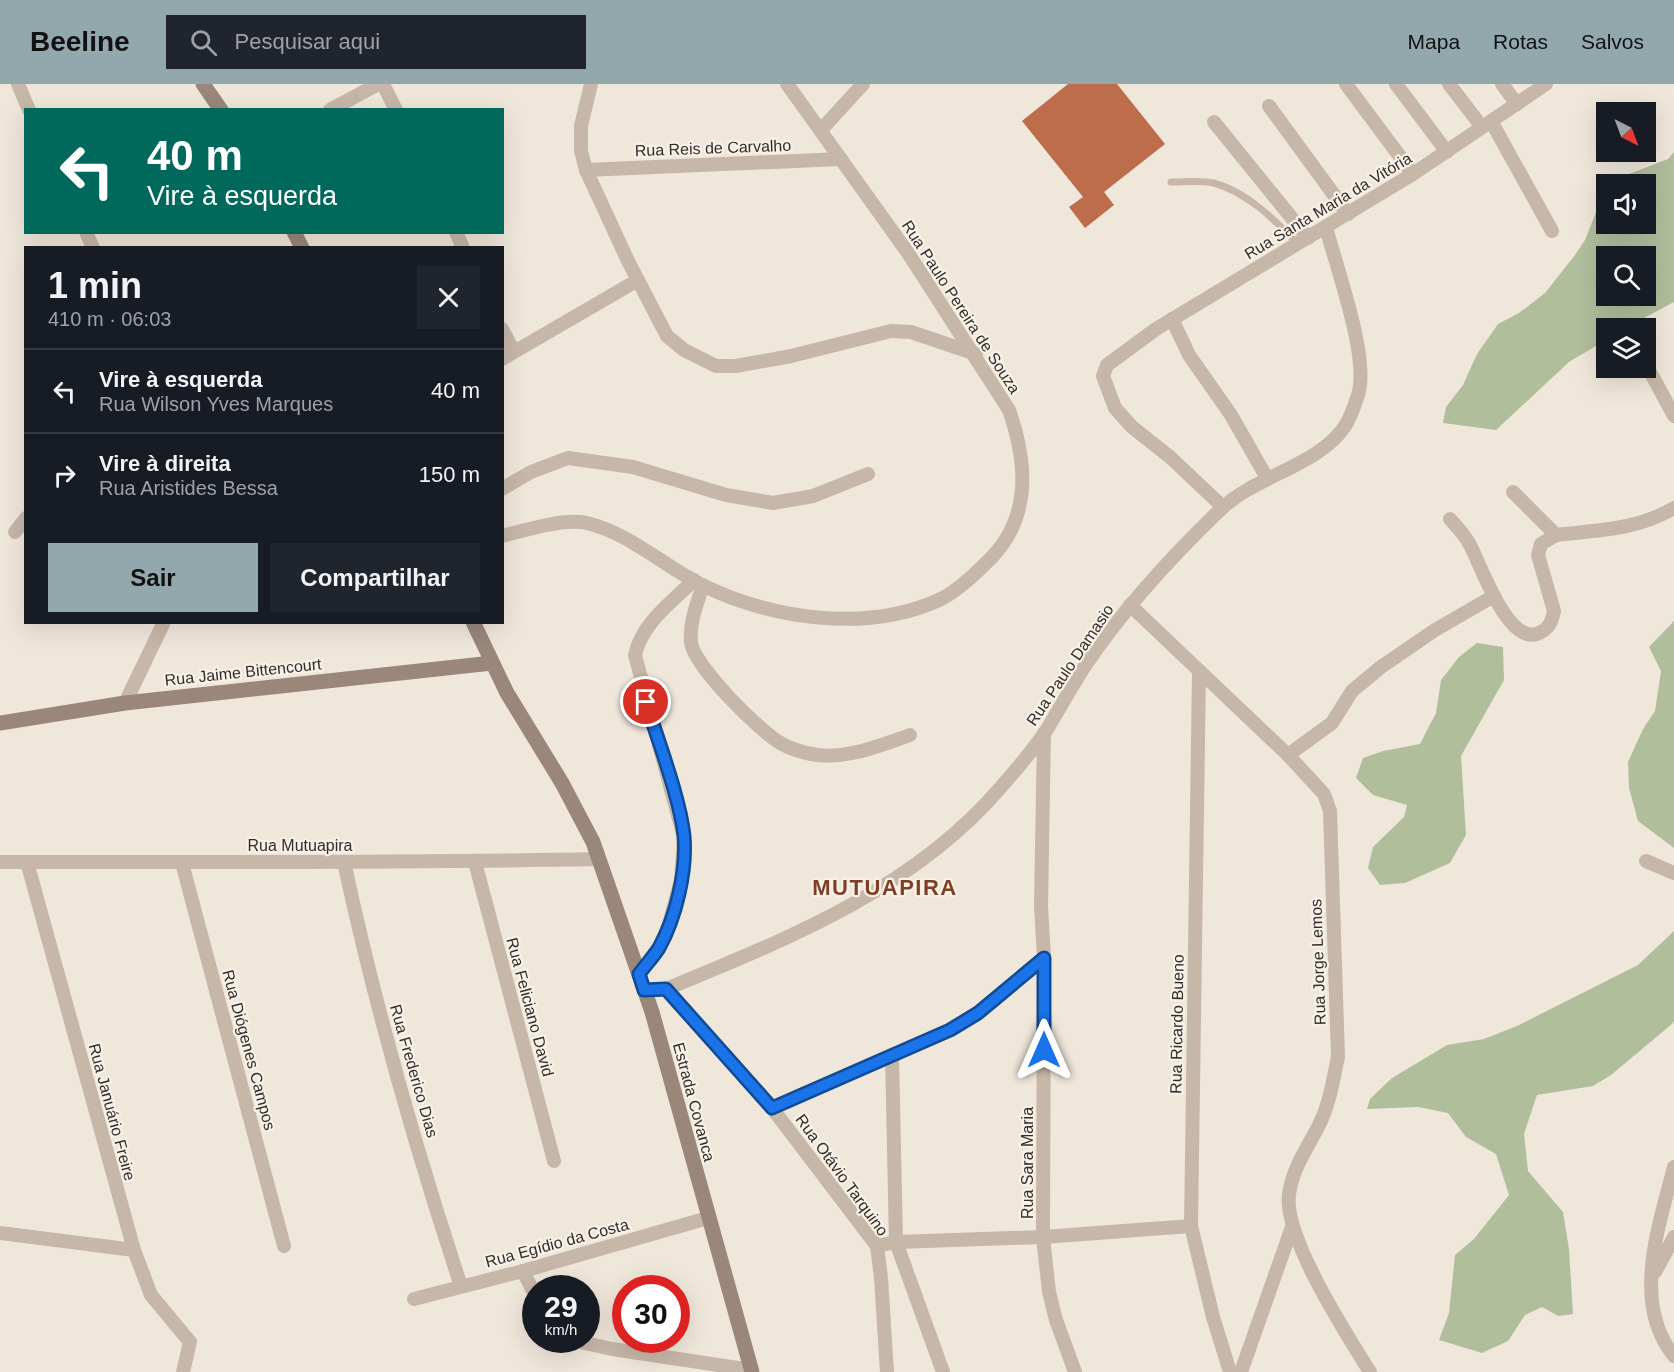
<!DOCTYPE html>
<html lang="pt">
<head>
<meta charset="utf-8">
<style>
	body { margin:0; font-family:Helvetica,sans-serif; background:#20242c; color:#f1f3f6; height:100vh; display:flex; flex-direction:column; font-size:22px; white-space:nowrap }
	* { box-sizing:border-box; margin:0 }
	p { font-size:20px; color:#9ea1a6 }
	.icon { flex:none; width:33px; height:33px; fill:none; stroke:currentColor; stroke-width:2; stroke-linecap:round; stroke-linejoin:round }
	.map { position:relative; flex:1; overflow:hidden }
	.drawer { position:absolute; left:24px; top:162px; width:480px; height:378px; display:flex; flex-direction:column; background:#171b24; border-radius:0px; box-shadow:0 6px 24px #0002 }
	.drawer>* { flex:none }
	.guide { position:absolute; left:24px; top:24px; width:480px; height:126px; border-radius:0px; box-shadow:0 6px 24px #0002; background:#00695c; color:#fff; overflow:hidden }
	.needle { width:39px; rotate:138deg }
	.tools { position:absolute; left:1596px; top:18px; display:grid; gap:12px }
	.tools a { display:grid; place-items:center; width:60px; height:60px; border-radius:0px; background:#171b24; box-shadow:0 6px 24px #0002; font-size:30px }
	.speed { position:absolute; left:522px; top:1191px; display:flex; gap:12px; font-size:30px; font-weight:700; text-align:center }
	.speed>* { display:grid; place-content:center; width:78px; height:78px; border-radius:50%; background:#171b24; box-shadow:0 6px 24px #0002; line-height:1 }
	.speed small { font-size:15px; font-weight:400 }
	.speed .limit { border:9px solid #d22; background:#fff; color:#111 }
	.pin { position:absolute; display:grid; place-items:center; width:51px; height:51px; color:#fff; margin:-26px; border:3px solid #fff; border-radius:50%; box-shadow:0 2px 6px #0007 }
	.me { position:absolute; width:66px; margin:-33px; rotate:0deg; stroke-linejoin:round; filter:drop-shadow(0 0 4px #0008) }
	.turn { display:flex; align-items:center; gap:21px; height:126px; padding:0 24px; font-size:27px }
	.turn .icon { width:78px; height:78px; stroke-width:2.5 }
	.turn b { display:block; font-size:42px; line-height:51px }
	.round { display:grid; place-items:center; flex:none; width:63px; height:63px; border-radius:0px; background:#20242c }
	.headline { display:flex; align-items:center; justify-content:space-between; height:102px; padding:0 24px }
	h1 { font-size:36px; font-weight:700; line-height:45px }
	.action { display:flex; gap:12px; margin-top:auto; padding:12px 24px }
	.action a { flex:1; height:69px; border-radius:0px; background:#93a8ad; color:#111; font-size:24px; font-weight:700; line-height:69px; text-align:center }
	.action a+a { background:#20242c; color:#f1f3f6 }
	ul { padding:0; list-style:none }
	li { display:flex; align-items:center; gap:18px; height:84px; padding:0 24px; border-top:2px solid #363941 }
	li div { flex:1 }
	li b { display:block; font-size:22px }
	li em { font-style:normal }
	header { display:flex; align-items:center; gap:36px; box-sizing:border-box; height:84px; padding:0 30px; background:#93a8ad; color:#111 }
	header strong { font-size:28px }
	nav { display:flex; gap:33px; margin-inline-start:auto; font-size:21px }
	.search { width:420px; height:54px; background:#20242c; display:flex; align-items:center; gap:15px; box-sizing:border-box; padding:0 21px; border-radius:0px; color:#9ea1a6; font-size:22px }
	.map>svg:first-child { display:block }
	.green { fill:#b1be9c; fill-rule:evenodd }
	.building { fill:#bd6c4c }
	.lines { fill:none; stroke-linecap:round; stroke-linejoin:round }
	.lane { stroke:#c7b7a8; stroke-width:7 }
	.street { stroke:#c7b7a8; stroke-width:14 }
	.secondary { stroke:#9a877a; stroke-width:15 }
	.route-casing { stroke:#114b97; stroke-width:15 }
	.route { stroke:#1a73e8; stroke-width:10 }
	.labels { text-anchor:middle; dominant-baseline:central; stroke-width:4.5; stroke-linejoin:round; paint-order:stroke }
	.street-label { font-size:16px; fill:#342c28; stroke:#f8f1e7 }
	.district-label { font-size:22px; font-weight:bold; letter-spacing:1.5px; fill:#7e3f26; stroke:#f8f1e7 }
</style>
</head>
<body>
<header>
<strong>Beeline</strong>
<div class="search"><svg class="icon" aria-label="search" viewBox="0 0 24 24"><circle cx="10" cy="10" r="6"/><path d="M15 15l6 6"/></svg>Pesquisar aqui</div>
<nav><a>Mapa</a><a>Rotas</a><a>Salvos</a></nav>
</header>
<div class="map">
<svg width="1674" height="1288" viewBox="0 0 1674 1288">
	<rect width="100%" height="100%" fill="#f0e7db"/>
	<g class="green">
		<path d="M1674 68V218L1625 244H1606V256L1569 278 1496 346 1443 339 1446 323 1463 301 1477 270 1498 240 1519 229 1545 209 1575 171 1585 156 1606 103V140H1646V100H1608V98L1668 75ZM1606 172H1646V212H1606Z"/>
		<polygon points="1674,537 1674,764 1638,737 1629,704 1628,678 1643,645 1655,627 1661,587 1649,563"/>
		<polygon points="1477,559 1503,563 1504,596 1461,672 1466,751 1450,779 1405,799 1380,801 1368,784 1373,763 1404,733 1407,721 1373,711 1356,694 1363,674 1383,667 1420,660 1436,629 1441,596 1459,573"/>
		<polygon points="1674,847 1674,937 1672,940 1611,991 1593,1002 1537,1011 1524,1050 1528,1087 1563,1128 1569,1165 1573,1230 1558,1232 1542,1223 1525,1231 1508,1257 1482,1269 1439,1256 1449,1229 1455,1171 1474,1155 1509,1111 1496,1070 1466,1053 1448,1029 1418,1023 1367,1025 1370,1015 1392,994 1447,961 1484,955 1517,942 1638,881"/>
	</g>
	<polygon class="building" points="1068,0 1117,0 1165,60 1104,108 1114,121 1085,144 1069,123 1083,113 1022,37"/>
	<g class="lines">
		<path class="lane" d="M1171 98C1184 98 1201 96 1214 99 1247 108 1275 136 1298 160"/>
		<g class="street">
			<polyline points="18,0 29,26"/>
			<polyline points="383,0 396,26"/>
			<polyline points="591,0 581,42 581,67 586,86 628,177 667,252 684,266 716,282 736,282 791,272 891,247 911,248 976,270"/>
			<polyline points="1346,0 1413,90"/>
			<polyline points="1396,0 1447,68"/>
			<polyline points="1449,0 1482,43"/>
			<polyline points="1502,0 1517,20"/>
			<polyline points="1269,22 1348,130"/>
			<polyline points="330,26 378,0"/>
			<polyline points="1491,37 1552,147"/>
			<polyline points="1214,38 1308,154"/>
			<polyline points="821,46 863,0"/>
			<polyline points="586,86 841,75"/>
			<polyline points="86,148 93,164"/>
			<polyline points="456,148 463,164"/>
			<polyline points="1172,235 1189,271 1231,331 1267,394"/>
			<polyline points="502,245 514,268"/>
			<polyline points="502,275 638,196"/>
			<polyline points="1646,280 1674,332"/>
			<polyline points="502,405 531,388 568,374 633,383 726,411 773,419 813,412 868,390"/>
			<path d="M1513 408 1556 451C1598 446 1637 446 1674 424"/>
			<polyline points="1223,423 1170,373 1132,343 1115,324 1103,292 1107,281 1156,245 1413,90 1546,0"/>
			<path d="M1450 435C1457 443 1465 451 1470 461 1481 481 1508 563 1539 549 1549 545 1552 537 1554 527L1538 471 1541 460 1556 451"/>
			<polyline points="15,448 26,434"/>
			<path d="M502 452C526 446 564 434 587 439 631 450 662 481 702 501 772 535 866 549 939 516 956 508 972 493 985 480 1032 437 1028 381 1009 326L908 169 787 0"/>
			<path d="M703 501C697 520 689 539 691 559 695 583 760 648 782 660 793 666 804 669 817 671 848 675 881 661 910 651"/>
			<path d="M1130 521 1288 671 1324 710 1330 727 1338 973C1333 996 1330 1018 1320 1039 1309 1062 1292 1084 1289 1111 1283 1152 1347 1251 1370 1288"/>
			<polyline points="1199,587 1191,1142 1213,1233 1230,1288"/>
			<polyline points="125,619 164,538"/>
			<polyline points="1044,649 1041,822 1044,874 1043,1153 1049,1208 1056,1236 1075,1288"/>
			<polyline points="1288,671 1332,639 1352,607 1381,583 1435,546 1494,512"/>
			<polyline points="1646,777 1674,789"/>
			<path d="M0 778C200 778 399 779 599 775"/>
			<polyline points="27,778 134,1166 151,1211 190,1258 183,1288"/>
			<path d="M344 778C375 922 415 1063 461 1202"/>
			<polyline points="475,778 554,1077"/>
			<polyline points="182,779 284,1162"/>
			<path d="M639 890 658 866 668 844 681 796 684 754 635 571C642 539 671 519 694 496"/>
			<path d="M666 905C787 855 913 806 1001 703 1016 686 1033 666 1046 647 1059 626 1070 605 1083 585 1122 526 1171 473 1221 425 1255 392 1320 381 1345 342 1351 333 1355 320 1358 311 1370 274 1336 183 1326 143"/>
			<polyline points="644,906 666,905 772,1024 877,1162 881,1194 887,1288"/>
			<polyline points="892,971 896,1158 943,1288"/>
			<polyline points="772,1024 950,946 978,929 1044,874"/>
			<path d="M1674 1083C1659 1142 1631 1219 1674 1272"/>
			<polyline points="0,1149 134,1166"/>
			<polyline points="877,1162 896,1158 1043,1153 1191,1142"/>
			<polyline points="523,1187 536,1213"/>
			<polyline points="1655,1188 1674,1153"/>
			<polyline points="414,1215 523,1187 708,1134"/>
			<polyline points="571,1256 612,1265 751,1286"/>
			<polyline points="1241,1288 1292,1143"/>
		</g>
		<g class="secondary">
			<polyline points="203,0 221,26"/>
			<polyline points="294,148 302,164"/>
			<polyline points="473,538 507,609 562,699 593,758 652,928 752,1288"/>
			<polyline points="0,639 125,619 492,579"/>
		</g>
	</g>
	<g class="lines">
		<g class="route-casing">
			<path id="route" d="M646 618C658 657 680 714 684 752 687 787 676 833 659 864 653 873 645 882 639 890L644 906 666 905 772 1024 950 946 978 929 1044 874V966"/>
		</g>
		<use href="#route" class="route"/>
	</g>
	<g class="labels">
		<g class="street-label">
			<text transform="translate(713 64) rotate(-2)">Rua Reis de Carvalho</text>
			<text transform="translate(1328 122) rotate(-31)">Rua Santa Maria da Vitória</text>
			<text transform="translate(961 223) rotate(57)">Rua Paulo Pereira de Souza</text>
			<text transform="translate(1070 581) rotate(-56)">Rua Paulo Damasio</text>
			<text transform="translate(243 588) rotate(-6)">Rua Jaime Bittencourt</text>
			<text x="300" y="761">Rua Mutuapira</text>
			<text transform="translate(1318 878) rotate(-92)">Rua Jorge Lemos</text>
			<text transform="translate(530 923) rotate(75)">Rua Feliciano David</text>
			<text transform="translate(1177 940) rotate(-89)">Rua Ricardo Bueno</text>
			<text transform="translate(249 966) rotate(75)">Rua Diógenes Campos</text>
			<text transform="translate(414 987) rotate(74)">Rua Frederico Dias</text>
			<text transform="translate(694 1018) rotate(75)">Estrada Covanca</text>
			<text transform="translate(112 1028) rotate(75)">Rua Januário Freire</text>
			<text transform="translate(1027 1079) rotate(-90)">Rua Sara Maria</text>
			<text transform="translate(842 1091) rotate(54)">Rua Otávio Tarquino</text>
			<text transform="translate(557 1159) rotate(-15)">Rua Egídio da Costa</text>
		</g>
		<g class="district-label">
			<text x="885" y="803">MUTUAPIRA</text>
		</g>
	</g>
</svg>
<div class="tools">
<a><svg class="needle" viewBox="-14 -14 28 28"><path d="M0-13l5 13h-10z" fill="#e53935"/><path d="M0 13l5-13h-10z" fill="#9ea1a6"/></svg></a>
<a><svg class="icon" aria-label="sound" viewBox="0 0 24 24"><path d="M4 9h4l5-4v14l-5-4H4zM17 9q2 3 0 6"/></svg></a>
<a><svg class="icon" aria-label="search" viewBox="0 0 24 24"><circle cx="10" cy="10" r="6"/><path d="M15 15l6 6"/></svg></a>
<a><svg class="icon" aria-label="layers" viewBox="0 0 24 24"><path d="M12 4l9 5-9 5-9-5zM3 14l9 5 9-5"/></svg></a>
</div>
<div class="speed"><div>29<small>km/h</small></div><div class="limit">30</div></div>
<div class="pin" style="left:646px;top:618px;background:#d93025"><svg class="icon" aria-label="arrive" viewBox="0 0 24 24"><path d="M6 21V4h12l-3 4 3 4H6"/></svg></div>
<svg class="me" style="left:1044px;top:966px" viewBox="-20 -20 40 40"><path d="M0-17L14 15 0 8-14 15z" fill="#1a73e8" stroke="#fff" stroke-width="4"/></svg>
<div class="guide">
<div class="turn"><svg class="icon" aria-label="left" viewBox="0 0 24 24"><path d="M17 20v-9H6M10 6l-5 5 5 5"/></svg><div><b>40 m</b>Vire à esquerda</div></div>
</div>
<section class="drawer">
<div class="headline"><div><h1>1 min</h1><p>410 m · 06:03</p></div><a class="round"><svg class="icon" aria-label="close" viewBox="0 0 24 24"><path d="M6 6l12 12M18 6L6 18"/></svg></a></div>
<ul>
<li><svg class="icon" aria-label="left" viewBox="0 0 24 24"><path d="M17 20v-9H6M10 6l-5 5 5 5"/></svg><div><b>Vire à esquerda</b><p>Rua Wilson Yves Marques</p></div><em>40 m</em></li>
<li><svg class="icon" aria-label="right" viewBox="0 0 24 24"><path d="M7 20v-9h11M14 6l5 5-5 5"/></svg><div><b>Vire à direita</b><p>Rua Aristides Bessa</p></div><em>150 m</em></li>
</ul>
<div class="action"><a>Sair</a><a>Compartilhar</a></div>
</section>
</div>
</body>
</html>
